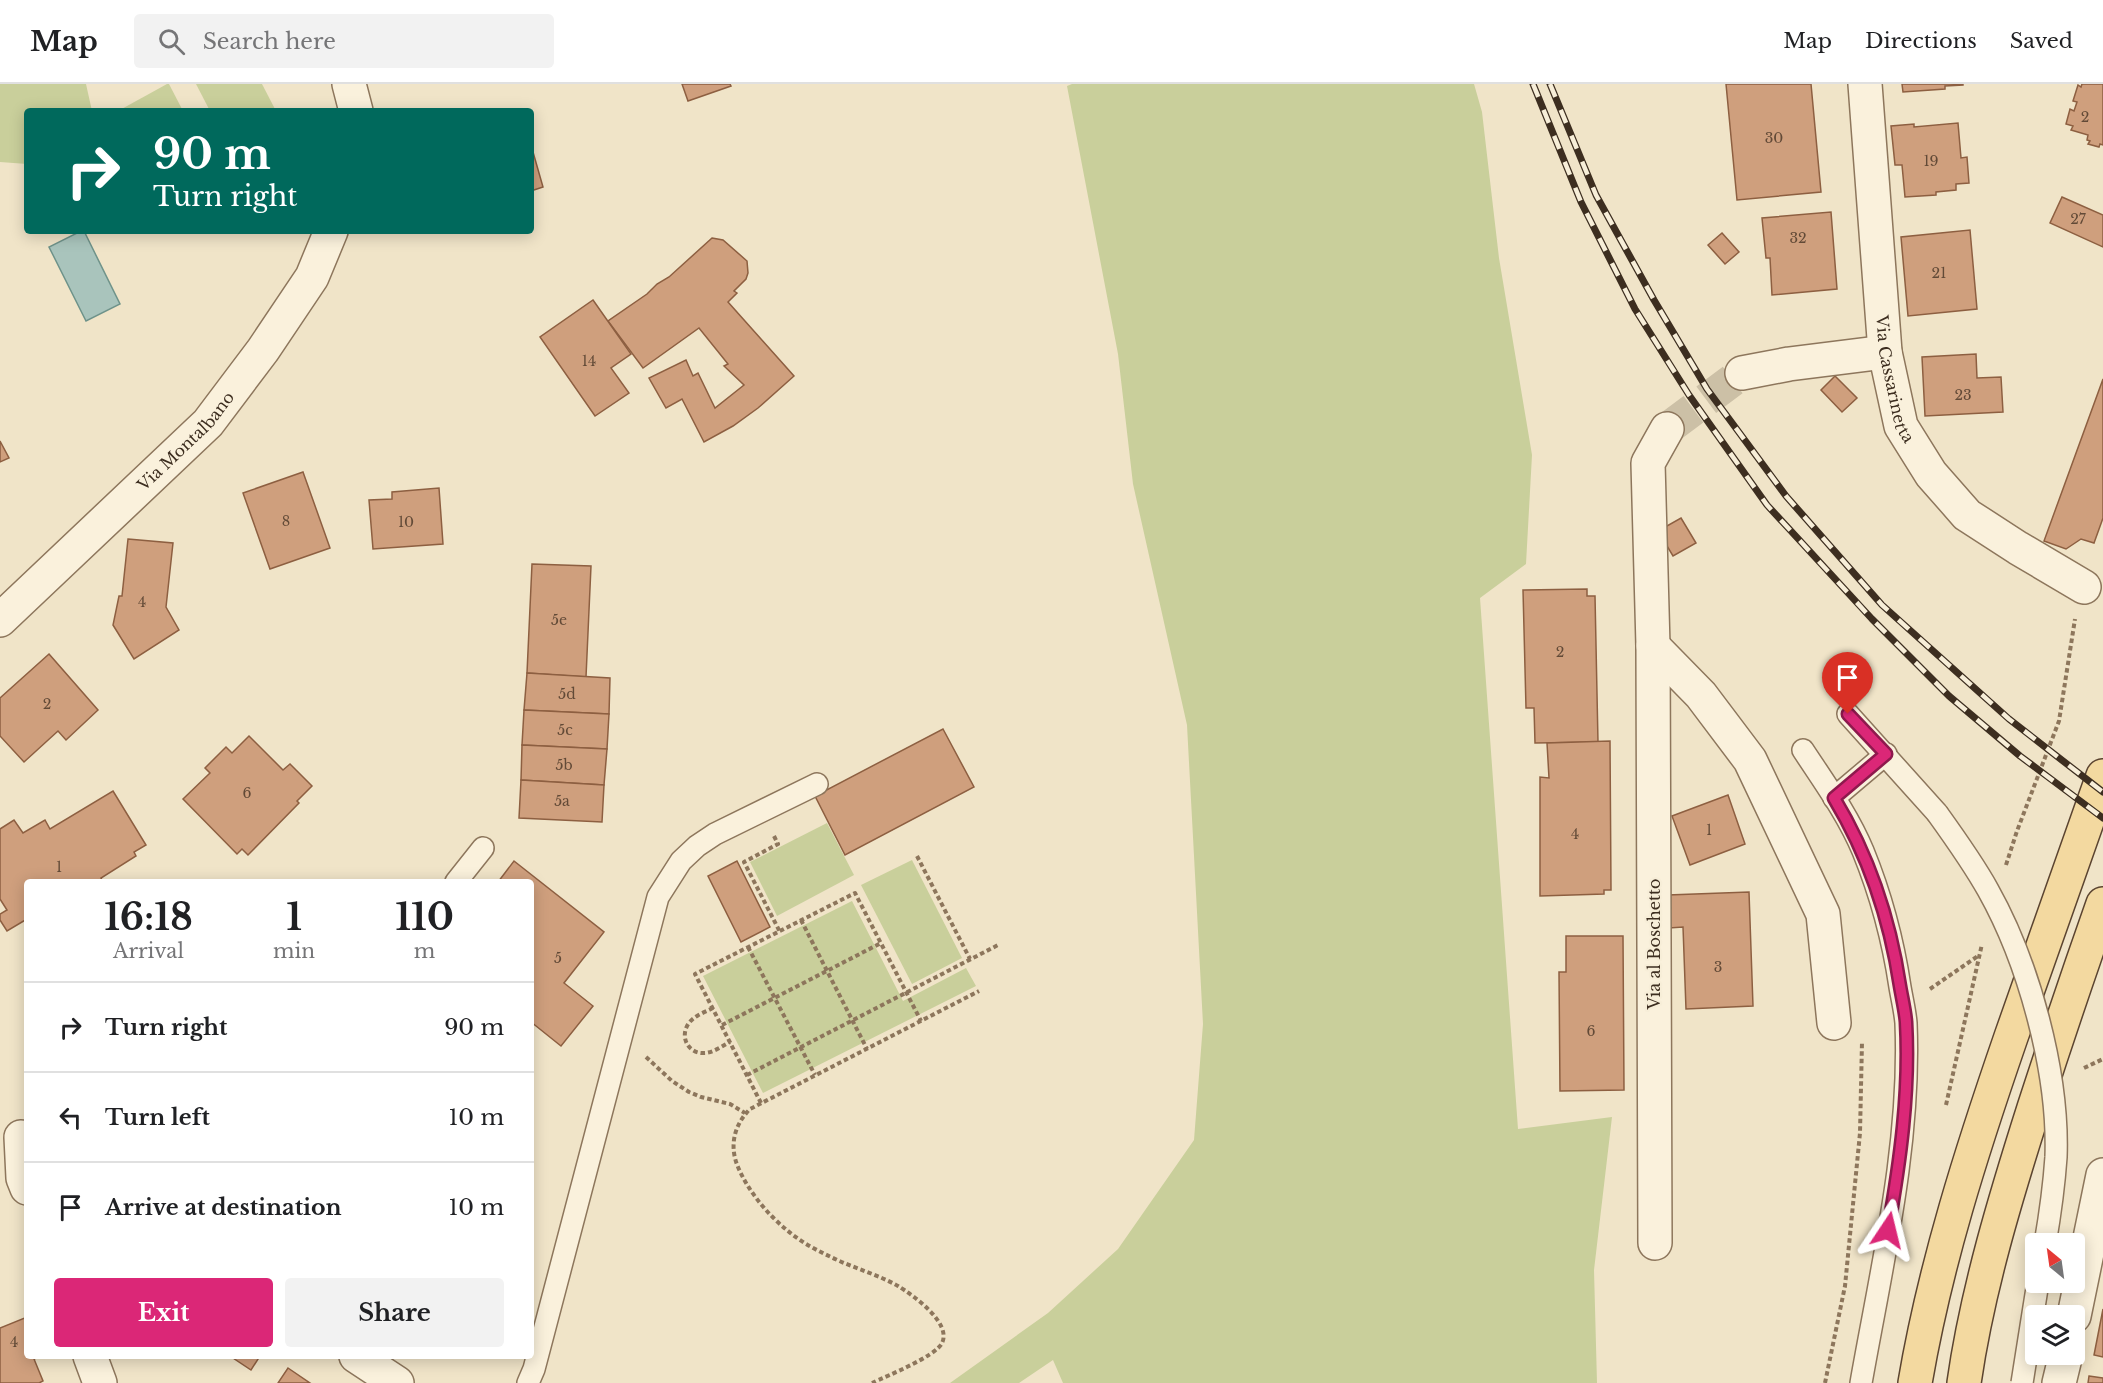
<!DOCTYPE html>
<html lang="en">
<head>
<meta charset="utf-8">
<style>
	body { margin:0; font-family:"Libre Baskerville",serif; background:#f2f2f2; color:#202124; height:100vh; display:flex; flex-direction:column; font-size:22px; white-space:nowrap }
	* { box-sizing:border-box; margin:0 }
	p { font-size:20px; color:#757577 }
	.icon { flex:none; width:33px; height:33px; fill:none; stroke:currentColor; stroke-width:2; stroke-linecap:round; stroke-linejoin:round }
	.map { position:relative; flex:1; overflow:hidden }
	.sheet { position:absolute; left:24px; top:795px; width:510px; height:480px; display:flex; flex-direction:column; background:#fff; border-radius:6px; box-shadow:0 3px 15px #0003 }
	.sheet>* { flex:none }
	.top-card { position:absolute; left:24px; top:24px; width:510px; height:126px; border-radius:6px; box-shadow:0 3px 15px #0003; background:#00695c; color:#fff; overflow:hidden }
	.needle { width:39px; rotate:331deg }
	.controls { position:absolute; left:2025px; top:1149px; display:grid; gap:12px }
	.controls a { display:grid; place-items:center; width:60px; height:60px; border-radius:6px; background:#fff; box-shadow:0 3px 15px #0003; font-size:30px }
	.pin { position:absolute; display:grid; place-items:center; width:51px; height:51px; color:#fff; margin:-62px -26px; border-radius:50% 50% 50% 0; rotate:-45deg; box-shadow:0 0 6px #0007 }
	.pin .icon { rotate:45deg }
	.me { position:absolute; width:66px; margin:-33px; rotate:10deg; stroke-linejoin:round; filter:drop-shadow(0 0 4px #0008) }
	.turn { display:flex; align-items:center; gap:21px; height:126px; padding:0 30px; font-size:27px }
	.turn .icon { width:78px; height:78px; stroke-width:2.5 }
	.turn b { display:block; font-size:42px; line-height:51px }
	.eta { display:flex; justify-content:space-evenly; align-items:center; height:102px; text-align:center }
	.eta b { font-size:36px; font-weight:800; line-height:42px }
	.action { display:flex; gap:12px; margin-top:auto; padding:12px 30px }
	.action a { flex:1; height:69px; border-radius:6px; background:#db2777; color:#fff; font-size:24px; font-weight:800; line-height:69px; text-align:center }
	.action a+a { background:#f2f2f2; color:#202124 }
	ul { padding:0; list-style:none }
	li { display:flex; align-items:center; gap:18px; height:90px; padding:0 30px; border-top:2px solid #e0e0e0 }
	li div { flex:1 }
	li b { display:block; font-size:22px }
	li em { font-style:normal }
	header { display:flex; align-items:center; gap:36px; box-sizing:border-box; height:84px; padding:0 30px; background:#fff; border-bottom:2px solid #e0e0e0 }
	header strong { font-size:28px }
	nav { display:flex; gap:33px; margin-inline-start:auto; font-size:21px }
	.search { width:420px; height:54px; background:#f2f2f2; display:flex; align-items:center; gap:15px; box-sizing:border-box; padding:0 21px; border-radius:6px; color:#757577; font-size:22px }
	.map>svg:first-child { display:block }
	.green { fill:#c9cf9b }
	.water { fill:#a9c4bc; stroke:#6f938a; stroke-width:1.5 }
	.building { fill:#cf9f7d; stroke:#8d5f41; stroke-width:1.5 }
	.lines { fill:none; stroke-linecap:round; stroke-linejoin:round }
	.minor-tunnel { stroke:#ccc0a6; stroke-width:33; stroke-dasharray:33 16; stroke-linecap:butt }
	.service-casing { stroke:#8d765c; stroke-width:24 }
	.minor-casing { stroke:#8d765c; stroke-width:36 }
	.primary-casing { stroke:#5b4430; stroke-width:36 }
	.path { stroke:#8d765c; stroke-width:4; stroke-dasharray:4.5 3; stroke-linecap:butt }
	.service { stroke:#faf1dc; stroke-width:21 }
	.minor { stroke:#faf1dc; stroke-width:33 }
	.primary { stroke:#f3d9a0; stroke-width:33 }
	.rail-casing { stroke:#3d2e20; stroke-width:7 }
	.rail { stroke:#f7eed8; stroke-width:4.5; stroke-dasharray:14; stroke-linecap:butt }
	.service-bridge-casing { stroke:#8d765c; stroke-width:24; stroke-linecap:butt }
	.service-bridge { stroke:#faf1dc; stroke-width:21 }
	.route-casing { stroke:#8e194d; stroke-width:15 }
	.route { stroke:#db2777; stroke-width:10 }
	.labels { text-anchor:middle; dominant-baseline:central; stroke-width:4.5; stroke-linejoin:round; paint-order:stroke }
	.number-label { font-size:14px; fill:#624a37 }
	.street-label { font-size:16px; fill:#3d2e20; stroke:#f7eed8 }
</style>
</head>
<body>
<header>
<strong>Map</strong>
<div class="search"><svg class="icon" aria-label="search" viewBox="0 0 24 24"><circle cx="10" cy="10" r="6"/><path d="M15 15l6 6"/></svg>Search here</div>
<nav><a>Map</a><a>Directions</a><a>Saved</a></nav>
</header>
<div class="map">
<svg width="2103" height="1299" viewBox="0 0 2103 1299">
	<rect width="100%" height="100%" fill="#f0e4c8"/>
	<g class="green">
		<polygon points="0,0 86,0 92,27 27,27 27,80 0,78"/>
		<polygon points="167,0 169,0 183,27 118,27"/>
		<polygon points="196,0 262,0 276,27 210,27"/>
		<polygon points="1072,0 1474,0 1482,28 1499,174 1532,371 1526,480 1480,514 1518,1045 1612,1033 1594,1186 1597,1299 1063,1299 1053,1276 1019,1299 950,1299 1048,1229 1118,1165 1194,1056 1203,940 1187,641 1133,400 1118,270 1067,2"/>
		<polygon points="827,739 854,791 777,832 750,778"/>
		<polygon points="912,776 962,874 912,900 861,801"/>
		<polygon points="852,817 903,917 966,884 976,902 763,1009 703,892"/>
	</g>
	<polygon class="water" points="81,147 84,147 120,220 86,237 49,163"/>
	<g class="building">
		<polygon points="682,0 730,0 731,2 688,17"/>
		<polygon points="1726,0 1811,0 1821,108 1737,116"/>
		<polygon points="1902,0 1963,0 1963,1 1945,2 1945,5 1903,8"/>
		<polygon points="2082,0 2103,0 2103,61 2100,60 2099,63 2088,60 2090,57 2087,56 2088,51 2071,46 2073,42 2066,40 2070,25 2074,27 2077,18 2073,17 2078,1 2081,3"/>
		<polygon points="1958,39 1961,74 1967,73 1969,99 1956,100 1956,106 1936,108 1936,111 1905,113 1902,81 1895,81 1891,42 1914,40 1914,43"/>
		<polygon points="531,61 543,103 531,107"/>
		<polygon points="2062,113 2103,131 2103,163 2050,139"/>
		<polygon points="1831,128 1837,205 1772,211 1770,174 1766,174 1762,134"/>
		<polygon points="1970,146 1977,225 1908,232 1901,153"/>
		<polygon points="1722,149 1739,168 1725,180 1708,161"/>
		<polygon points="712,154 723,156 747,177 748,189 746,195 734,207 737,209 728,218 794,292 758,324 733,342 704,358 682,315 666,324 649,294 686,276 693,292 698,289 715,324 744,301 724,282 728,280 699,244 643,284 608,237 647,210 657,200 669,193"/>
		<polygon points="593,216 631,270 611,284 629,309 595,332 540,253"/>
		<polygon points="1976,270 1977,294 2001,293 2003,328 1925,332 1922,273"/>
		<polygon points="1835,292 1857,314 1842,328 1821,306"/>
		<polygon points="2103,295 2103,434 2094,459 2081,455 2066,465 2044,457"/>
		<polygon points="0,357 9,374 0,378"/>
		<polygon points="303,388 330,464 270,485 243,409"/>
		<polygon points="439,404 443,460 373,465 369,416 392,415 392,408"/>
		<polygon points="1681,434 1696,459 1673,472 1658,447"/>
		<polygon points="128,455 173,459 166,523 179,546 134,575 113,541 119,512 122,512"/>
		<polygon points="532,480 591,482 586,593 527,589"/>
		<polygon points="1587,505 1587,512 1595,512 1598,658 1535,659 1534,624 1526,624 1523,506"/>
		<polygon points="49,570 98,626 66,656 58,647 24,678 0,652 0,614"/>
		<polygon points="527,589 610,594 609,630 524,626"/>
		<polygon points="524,626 609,630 607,665 522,661"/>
		<polygon points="943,645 974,703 845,771 815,712"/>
		<polygon points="249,652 283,686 290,680 312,702 297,717 299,719 248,771 242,765 237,770 183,715 210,689 205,684 226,663 232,669"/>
		<polygon points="1610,657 1611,806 1604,806 1604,810 1540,812 1540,693 1549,694 1547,659"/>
		<polygon points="522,661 607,665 604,701 521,696"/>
		<polygon points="521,696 604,701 602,738 519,734"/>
		<polygon points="113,707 146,761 134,768 136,772 101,794 103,798 27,798 27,835 7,847 0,836 0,830 7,826 0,815 0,745 14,736 23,749 45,736 50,745"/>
		<polygon points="1728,711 1745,760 1690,781 1672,732"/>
		<polygon points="514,777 604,848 564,899 593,922 561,962 531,938 531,798 498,798"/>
		<polygon points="737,777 770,843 741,858 708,792"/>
		<polygon points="1749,808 1753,922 1686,925 1683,843 1669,844 1668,811"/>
		<polygon points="1566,852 1623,852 1624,1006 1560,1007 1559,888 1566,888"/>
		<polygon points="2103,1225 2103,1273 2094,1271"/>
		<polygon points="27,1233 27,1272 41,1272 34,1275 43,1297 39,1299 0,1299 0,1244"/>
		<polygon points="230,1272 260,1272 251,1286"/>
		<polygon points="288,1284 310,1299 278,1299"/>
		<polygon points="2089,1292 2103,1294 2103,1299 2088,1299"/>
	</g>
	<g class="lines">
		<polyline class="minor-tunnel" points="1667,345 1742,289"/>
		<g class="service-casing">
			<g id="service">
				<polyline points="1848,630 1937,729"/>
				<path d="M1803 666C1824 698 1848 731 1863 767 1881 811 1893 856 1900 903 1902 915 1905 927 1906 939 1911 1060 1882 1180 1861 1299"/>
				<polyline points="1834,714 1886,670"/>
				<polyline points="456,798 483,764"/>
				<polyline points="528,1299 534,1285 658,813 681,777 697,762 715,750 817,700"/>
			</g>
		</g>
		<g class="minor-casing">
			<g id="minor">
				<polyline points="349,0 356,27"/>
				<path id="s1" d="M1865 0 1885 268 1901 342 1931 390 1967 431 2018 464 2084 503"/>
				<polyline points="1742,289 1789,280 1885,268"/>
				<path id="s2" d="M0 536 208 339 263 266 312 193 331 147"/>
				<polyline points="1653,562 1701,611 1750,676 1823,830 1834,939"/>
				<polyline points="21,1053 23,1094 27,1104"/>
				<polyline points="1655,1159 1653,562 1648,379 1667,345"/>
				<polyline points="2074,1232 2103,1091"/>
				<polyline points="90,1272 100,1299"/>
				<polyline points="356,1272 397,1299"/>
				<polyline points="2059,1299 2066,1270"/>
			</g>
		</g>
		<g class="primary-casing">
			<g id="primary">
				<path d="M1915 1299C1935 1181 1972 1066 2011 953 2041 866 2072 779 2103 692"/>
				<path d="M1964 1299C1977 1207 2006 1112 2034 1024 2056 956 2079 888 2103 820"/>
			</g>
		</g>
		<g class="path">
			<polyline points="774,752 778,760 744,778 780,848"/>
			<polyline points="917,772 970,875"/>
			<polyline points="2006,781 2017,747 2059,637 2075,535"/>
			<polyline points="801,836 867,965"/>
			<polyline points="748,863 815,991"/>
			<polyline points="1930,905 1978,872"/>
			<path d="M713 924C705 928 694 932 689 939 679 952 688 970 704 969 713 969 722 962 730 958"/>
			<polyline points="722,941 881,859"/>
			<polyline points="646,973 672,997 689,1008 701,1013 730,1020 745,1029"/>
			<polyline points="2084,984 2103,975"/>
			<polyline points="747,991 1000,860"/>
			<polyline points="761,1019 695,890 855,809 921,937"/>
			<polyline points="1946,1021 1982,860"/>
			<path d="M872 1299C887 1292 936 1272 942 1259 952 1239 913 1211 898 1202 877 1190 853 1184 831 1173 816 1166 801 1158 788 1147 768 1131 748 1107 738 1083 729 1062 734 1041 750 1025L979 907"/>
			<polyline points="1825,1299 1845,1202 1860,1049 1862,958"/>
		</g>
		<use href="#service" class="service"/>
		<use href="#minor" class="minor"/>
		<use href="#primary" class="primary"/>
		<g class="rail-casing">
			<g id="rail">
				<polyline points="1533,0 1581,118 1635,225 1689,311 1767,421 1872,535 1949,612 2020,672 2103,734"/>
				<polyline points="1550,0 1596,111 1654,216 1707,305 1786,412 1882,521 2009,635 2103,708"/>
			</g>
		</g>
		<use href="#rail" class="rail"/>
		<g class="service-bridge-casing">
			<g id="service-bridge">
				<path d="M1937 729C1955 754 1973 779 1988 806 2029 879 2059 989 2056 1073 2054 1102 2050 1131 2045 1160"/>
				<polyline points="2022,1299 2038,1198"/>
			</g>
		</g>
		<use href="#service-bridge" class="service-bridge"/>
	</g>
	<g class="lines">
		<g class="route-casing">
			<path id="route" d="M1848 630 1886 670 1834 714C1869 772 1890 835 1900 902 1902 914 1905 926 1906 938 1910 1008 1900 1078 1888 1146"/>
		</g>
		<use href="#route" class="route"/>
	</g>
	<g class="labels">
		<g class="number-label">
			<text x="2085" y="33">2</text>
			<text x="1774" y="54">30</text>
			<text x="1931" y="77">19</text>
			<text x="2078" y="135">27</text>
			<text x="1798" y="154">32</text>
			<text x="1939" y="189">21</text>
			<text x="589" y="277">14</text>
			<text x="1963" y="311">23</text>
			<text x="286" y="437">8</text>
			<text x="406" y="438">10</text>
			<text x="142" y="518">4</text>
			<text x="559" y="536">5e</text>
			<text x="1560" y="568">2</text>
			<text x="567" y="610">5d</text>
			<text x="47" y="620">2</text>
			<text x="565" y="646">5c</text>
			<text x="564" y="681">5b</text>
			<text x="247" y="709">6</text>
			<text x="562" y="717">5a</text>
			<text x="1709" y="746">1</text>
			<text x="1575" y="750">4</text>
			<text x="59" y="783">1</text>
			<text x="558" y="874">5</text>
			<text x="1718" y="883">3</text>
			<text x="1591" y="947">6</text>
			<text x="14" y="1258">4</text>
		</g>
		<g class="street-label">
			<text stroke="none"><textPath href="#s1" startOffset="297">Via Cassarinetta</textPath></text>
			<text stroke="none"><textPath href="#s2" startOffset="258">Via Montalbano</textPath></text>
			<text transform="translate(1654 860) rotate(-90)">Via al Boschetto</text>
		</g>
	</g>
</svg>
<div class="controls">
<a><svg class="needle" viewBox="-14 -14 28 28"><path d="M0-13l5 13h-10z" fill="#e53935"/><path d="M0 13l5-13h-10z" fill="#757577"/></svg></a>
<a><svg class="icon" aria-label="layers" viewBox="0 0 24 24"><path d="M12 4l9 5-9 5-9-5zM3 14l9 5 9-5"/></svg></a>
</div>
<div class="pin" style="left:1848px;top:630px;background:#d93025"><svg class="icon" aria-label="arrive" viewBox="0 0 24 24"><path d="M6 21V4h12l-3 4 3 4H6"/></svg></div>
<svg class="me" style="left:1888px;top:1146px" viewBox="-20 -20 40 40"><path d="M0-17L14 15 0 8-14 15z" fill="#db2777" stroke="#fff" stroke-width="4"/></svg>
<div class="top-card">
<div class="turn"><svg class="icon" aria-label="right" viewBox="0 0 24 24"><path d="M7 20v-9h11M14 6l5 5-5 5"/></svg><div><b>90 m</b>Turn right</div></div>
</div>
<section class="sheet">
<div class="eta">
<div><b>16:18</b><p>Arrival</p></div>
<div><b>1</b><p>min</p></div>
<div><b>110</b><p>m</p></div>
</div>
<ul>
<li><svg class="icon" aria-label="right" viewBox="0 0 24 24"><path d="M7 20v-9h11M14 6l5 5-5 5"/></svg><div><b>Turn right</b></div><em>90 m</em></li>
<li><svg class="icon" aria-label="left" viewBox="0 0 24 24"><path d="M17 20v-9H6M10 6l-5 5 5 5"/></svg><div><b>Turn left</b></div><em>10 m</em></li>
<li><svg class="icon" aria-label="arrive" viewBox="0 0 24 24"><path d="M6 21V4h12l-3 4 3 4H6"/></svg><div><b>Arrive at destination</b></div><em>10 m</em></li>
</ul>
<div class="action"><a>Exit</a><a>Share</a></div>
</section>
</div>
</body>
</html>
